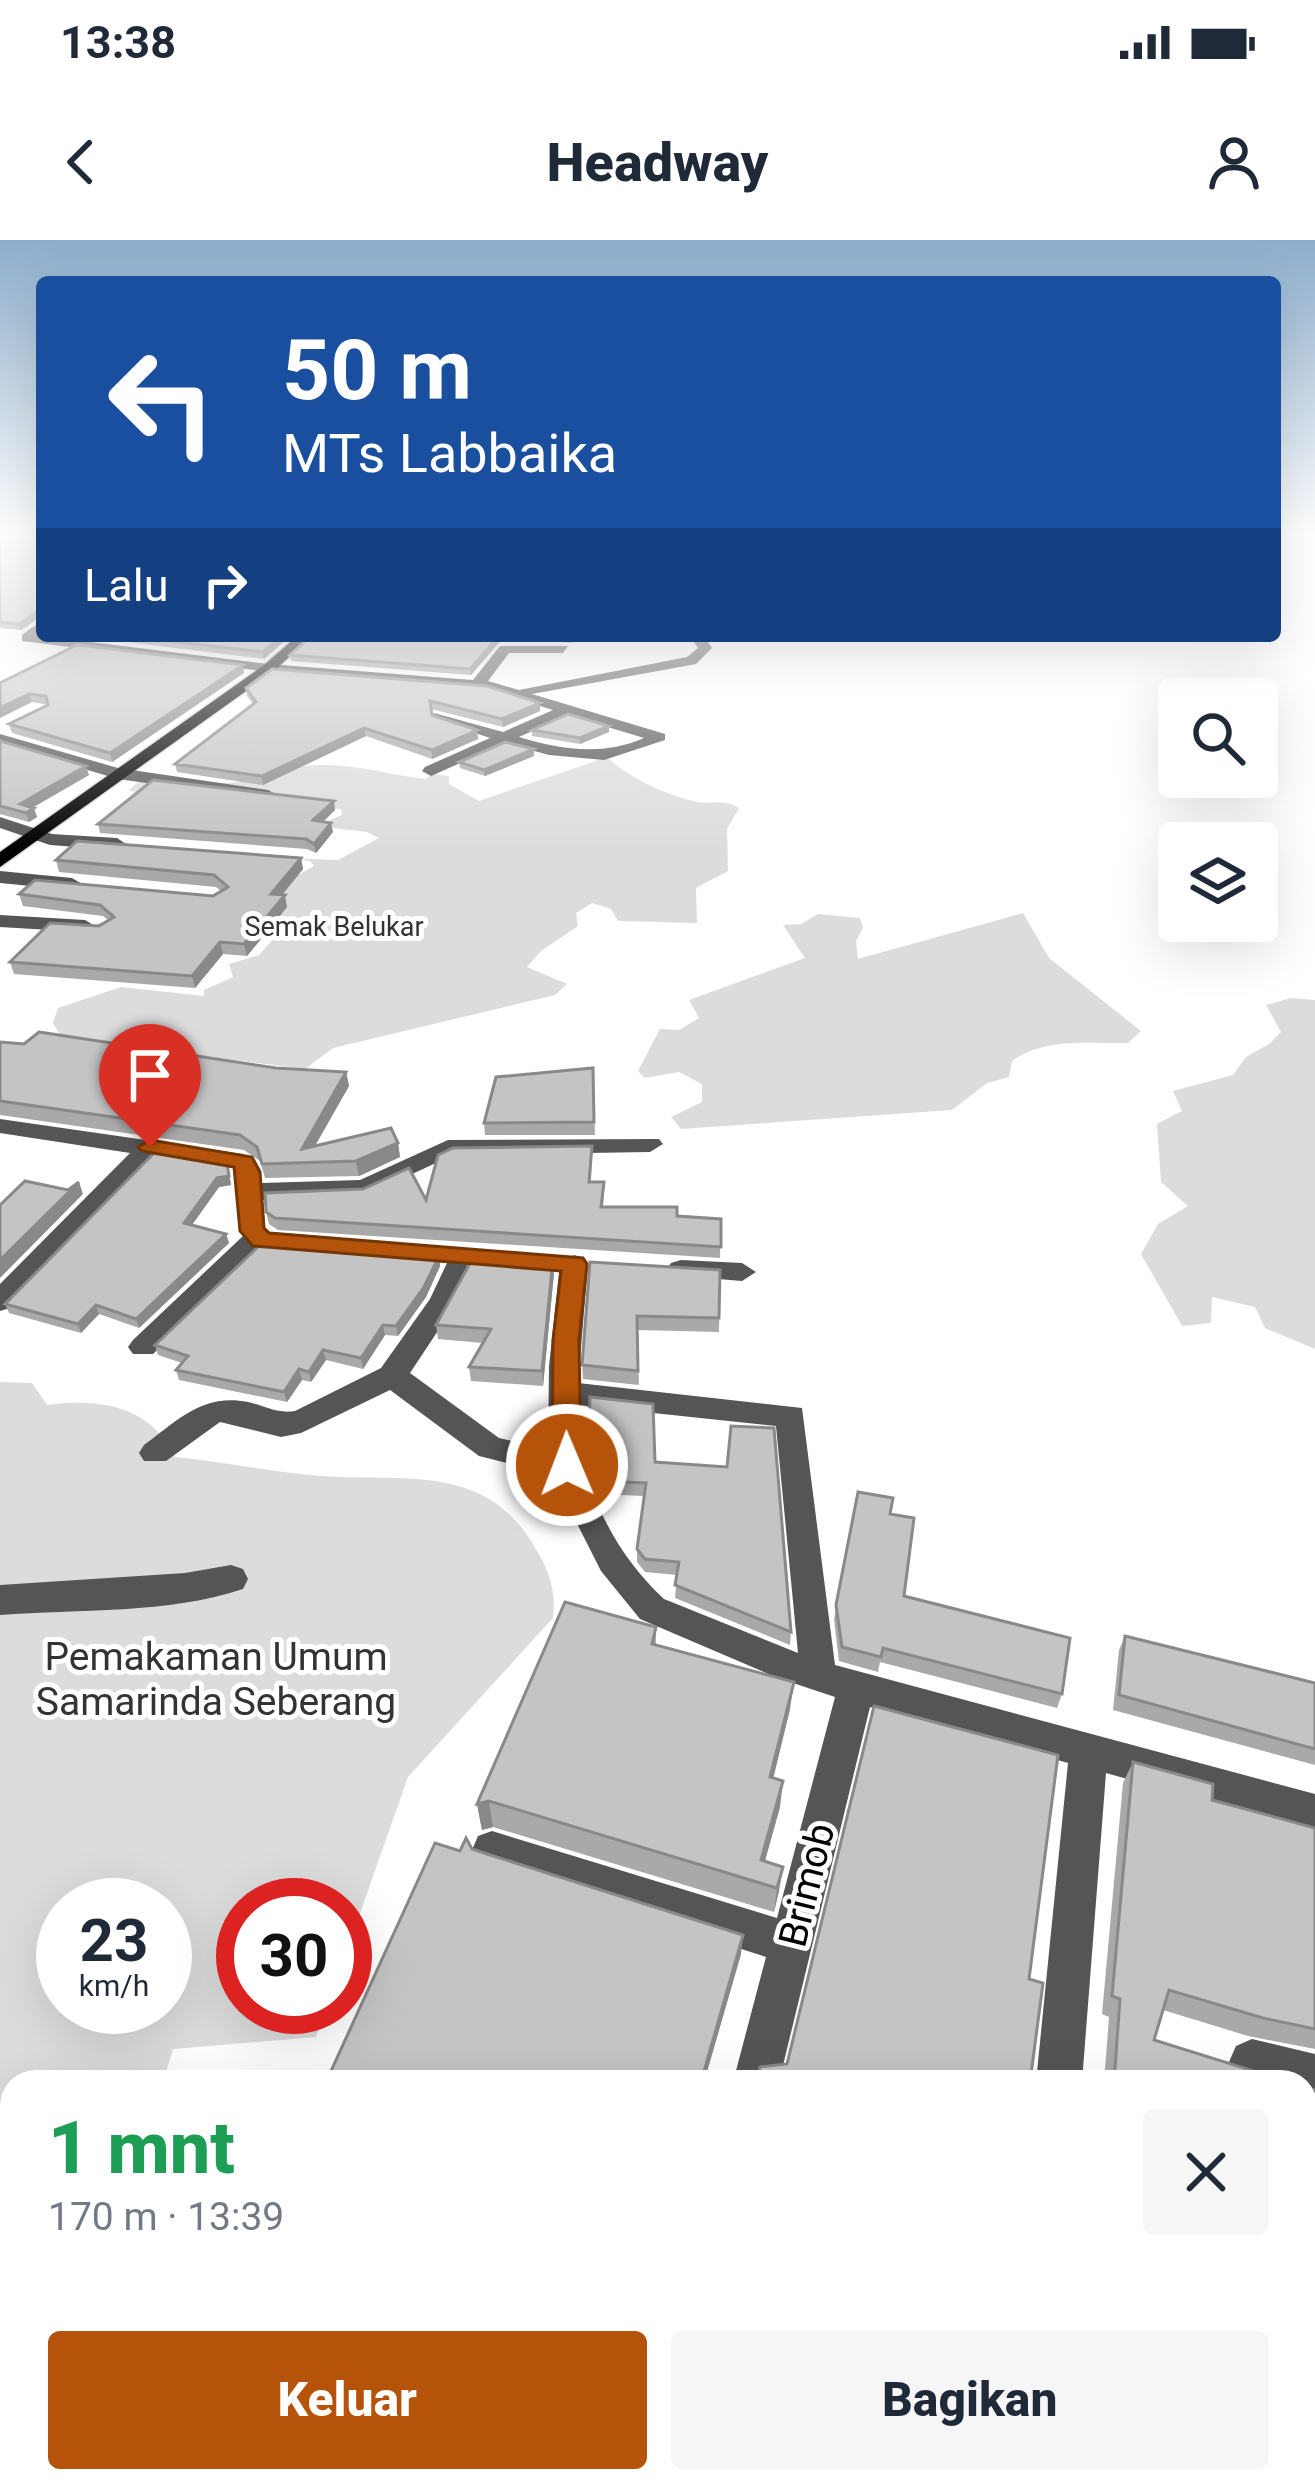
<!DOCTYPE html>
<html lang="id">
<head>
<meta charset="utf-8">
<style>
	body { margin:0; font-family:Roboto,sans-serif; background:#f6f6f7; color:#1f2937; height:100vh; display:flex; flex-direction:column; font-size:45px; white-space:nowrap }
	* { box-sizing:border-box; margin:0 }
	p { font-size:39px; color:#747a83 }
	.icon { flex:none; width:66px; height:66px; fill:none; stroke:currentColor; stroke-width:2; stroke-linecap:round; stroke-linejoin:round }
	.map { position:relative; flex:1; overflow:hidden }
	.drawer { position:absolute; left:0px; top:1830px; width:1317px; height:423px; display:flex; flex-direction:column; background:#fff; border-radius:36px 36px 0 0; box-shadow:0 12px 48px #0002 }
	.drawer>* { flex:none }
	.top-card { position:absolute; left:36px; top:36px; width:1245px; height:366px; border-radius:12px; box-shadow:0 12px 48px #0002; background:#1a4fa0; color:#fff; overflow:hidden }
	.controls { position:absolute; left:1158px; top:438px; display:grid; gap:24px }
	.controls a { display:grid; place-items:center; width:120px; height:120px; border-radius:12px; background:#fff; box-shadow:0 12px 48px #0002; font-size:60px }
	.speed { position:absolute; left:36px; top:1638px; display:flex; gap:24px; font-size:60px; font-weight:700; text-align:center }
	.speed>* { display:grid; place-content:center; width:156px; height:156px; border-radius:50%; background:#fff; box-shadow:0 12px 48px #0002; line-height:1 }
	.speed small { font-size:30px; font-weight:400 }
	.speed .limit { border:18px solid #d22; background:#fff; color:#111 }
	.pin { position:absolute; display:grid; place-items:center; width:102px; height:102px; color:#fff; margin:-123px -51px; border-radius:50% 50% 50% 0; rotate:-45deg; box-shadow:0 0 12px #0007 }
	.pin .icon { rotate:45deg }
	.me { position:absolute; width:132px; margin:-66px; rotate:359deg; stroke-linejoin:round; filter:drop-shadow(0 0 9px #0008) }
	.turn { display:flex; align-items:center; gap:42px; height:252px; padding:0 48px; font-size:54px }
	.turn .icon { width:156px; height:156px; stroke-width:2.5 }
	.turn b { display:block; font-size:84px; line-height:102px }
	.then { display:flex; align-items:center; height:114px; padding:0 48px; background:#0003; gap:24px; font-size:45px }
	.round { display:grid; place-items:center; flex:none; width:126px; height:126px; border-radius:12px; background:#f6f6f7 }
	.head { display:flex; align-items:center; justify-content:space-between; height:204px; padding:0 48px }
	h1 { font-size:72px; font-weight:800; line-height:90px; color:#1e9e55 }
	.cta { display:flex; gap:24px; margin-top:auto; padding:24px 48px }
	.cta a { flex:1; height:138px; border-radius:12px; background:#b45309; color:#fff; font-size:48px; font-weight:800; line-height:138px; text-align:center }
	.cta a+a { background:#f6f6f7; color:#1f2937 }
	.status { display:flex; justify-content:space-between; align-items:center; height:84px; padding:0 60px; background:#fff; direction:ltr }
	.status svg { height:33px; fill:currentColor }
	header { display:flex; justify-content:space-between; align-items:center; height:156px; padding:0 48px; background:#fff; font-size:54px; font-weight:800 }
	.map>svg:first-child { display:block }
	.green { fill:#dcdcdc; fill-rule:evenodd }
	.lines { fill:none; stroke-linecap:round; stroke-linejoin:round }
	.major-casing { stroke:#dbdbdb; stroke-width:3 }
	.minor { fill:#555; fill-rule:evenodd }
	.major { fill:#000; fill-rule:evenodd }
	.wall { fill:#a9a9a9 }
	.shaded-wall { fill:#898989 }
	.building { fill:#c4c4c4; stroke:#898989; stroke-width:3 }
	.route { fill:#b45309; stroke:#753606; stroke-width:3 }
	.labels { text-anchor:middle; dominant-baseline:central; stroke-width:10; stroke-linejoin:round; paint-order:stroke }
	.far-park-label { font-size:27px; fill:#333; stroke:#fff }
	.near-park-label { font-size:39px; fill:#333; stroke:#fff }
	.near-street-label { font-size:39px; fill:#000; stroke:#fff }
</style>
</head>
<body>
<div class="status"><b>13:38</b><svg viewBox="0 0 49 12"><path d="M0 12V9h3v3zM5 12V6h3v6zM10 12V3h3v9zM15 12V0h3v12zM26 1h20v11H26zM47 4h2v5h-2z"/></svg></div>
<header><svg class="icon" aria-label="back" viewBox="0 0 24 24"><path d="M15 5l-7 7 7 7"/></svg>Headway<svg class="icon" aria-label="person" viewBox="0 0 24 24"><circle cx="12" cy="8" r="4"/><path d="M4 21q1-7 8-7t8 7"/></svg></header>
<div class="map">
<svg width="1315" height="2251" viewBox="0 0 1315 2251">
	<rect width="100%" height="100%" fill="#fff"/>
	<g class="green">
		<path d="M607 517C629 538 664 554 693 561 711 566 722 558 739 568L727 589 728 631 696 648 697 683 618 681 611 669 592 663 576 673 578 686 541 711 527 727 567 744 555 755 333 808 305 829 62 798 53 783 58 768 121 747 204 756V750L233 737 229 724 259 715 274 698 252 696 291 639 314 626 310 621 281 618 338 620 379 598 367 592 316 586 342 575 341 569 129 551C147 525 191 543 218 543 253 544 287 525 321 525 355 524 391 535 425 539L433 534 449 536V544L479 561Z"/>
		<path d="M1023 673 1049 718 1141 791 1128 803C1090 804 1045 797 1012 821L1009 837 987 843 952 870 681 889 671 877 702 862V844L679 832 645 838 638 831 660 789 679 790 699 778 689 760 805 718 783 685 801 684 818 674 860 678 863 688 856 701 858 719Z"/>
		<polygon points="1291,758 1315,760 1315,1109 1265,1088 1255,1067 1212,1057 1211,1083 1182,1086 1141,1014 1158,984 1188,966 1161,942 1157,884 1182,871 1173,851 1233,835 1246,817 1269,804 1281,792 1266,765"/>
		<path d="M0 1142 32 1143 47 1165C99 1158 150 1165 175 1217 225 1222 273 1232 322 1236 401 1242 482 1223 531 1301 547 1326 557 1348 553 1378L408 1537 345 1716V1665H243V1767H327L316 1797 173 1809 163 1842H12V2241H40L37 2251H0ZM63 1665H165V1767H63Z"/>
	</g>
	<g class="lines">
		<g class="major-casing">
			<polygon id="major" points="297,396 312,396 274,431 0,627 0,612 264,425"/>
		</g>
		<g class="minor">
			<path d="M42 380 38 395 42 396 269 424 473 440 500 406H568L563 413H509L488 441 519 450 687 417 698 408 690 396H704L712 408 696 424 532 454 665 494V500L604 520 549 515 505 503 431 536 422 531 425 527 490 498 434 479V473L503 492 553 470 489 450 269 432 22 401V395ZM568 475 644 498C603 516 561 510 519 497Z"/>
			<polygon points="0,494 118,528 268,550 277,555 268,560 118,539 0,504"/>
			<polygon points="0,577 52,594 117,598 126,604 117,610 50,605 0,588"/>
			<polygon points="0,631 72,638 82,644 72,650 0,643"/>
			<polygon points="0,675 85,680 95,686 85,692 0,687"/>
			<path d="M0 879 243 914 256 922 262 943 360 940 448 900 659 899 663 904 650 912 453 915 365 956 263 960 265 988 270 992 523 1013 527 1019 523 1025H474L457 1062 410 1133 499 1198 548 1209 549 1126 560 1024 574 1015 584 1018 588 1024 578 1143 802 1168 835 1425 1315 1554V1592L1106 1533 1082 1842H1036L1068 1523 870 1467 779 1842H733L766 1717 492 1629 478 1624 472 1610 478 1596 492 1591 777 1678 835 1457 778 1438 640 1379 601 1331 552 1234 479 1216 390 1150 301 1193 281 1197 220 1182 166 1221H144L139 1213 144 1205C178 1180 203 1153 248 1162 265 1166 277 1174 295 1171L381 1128 430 1059 447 1023 262 1009 153 1114H133L128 1107 133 1100 243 996 233 928 155 917 10 1068 0 1071V1044L130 913 0 893ZM578 1165 776 1186 798 1413 664 1359C610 1309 578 1239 578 1165Z"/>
			<polygon points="681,1020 742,1023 756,1032 742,1041 671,1035 667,1029 671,1023"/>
			<path d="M231 1325 243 1329 248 1339 243 1349C169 1374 78 1369 0 1375V1345L185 1333Z"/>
			<polygon points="1252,1799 1315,1814 1315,1860 1305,1857 1305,1842 1236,1838 1229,1822 1236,1806"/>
			<polygon points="1305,2143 1315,2146 1315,2198 1305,2195"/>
			<polygon points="302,2241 356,2241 352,2251 298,2251"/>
			<polygon points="626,2241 680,2241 678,2251 624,2251"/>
			<polygon points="997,2241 1051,2241 1050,2251 996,2251"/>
		</g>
		<use href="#major" class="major"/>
	</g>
	<g class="wall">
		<polygon points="0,295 41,377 21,390 0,388"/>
		<polygon points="79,396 290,396 264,419"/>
		<polygon points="311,396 584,396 571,403 504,397 471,435 291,421 290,415"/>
		<polygon points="244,433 112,522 12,493 9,484 48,465 32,462 0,443"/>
		<polygon points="246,448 540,471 503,487 431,469 432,475 477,490 478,499 432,519 366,496 263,545 177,532 175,524 253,464 247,456"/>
		<polygon points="532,490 609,492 580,504 532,496"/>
		<polygon points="0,501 89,535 32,568 37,577 29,582 0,574"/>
		<polygon points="534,516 485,536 460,528 459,522"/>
		<polygon points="335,570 323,582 333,592 316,613 307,609 100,593 98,584"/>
		<polygon points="301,618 303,629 282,655 287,667 247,716 223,714 195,748 14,734 10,722 108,680 103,676 23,666 19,654 213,656 221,651 216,647 59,632 56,620"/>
		<polygon points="0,802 276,828 346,832 349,846 315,906 398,903 400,917 359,936 265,938 260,921 244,910 0,875"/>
		<polygon points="593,828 595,895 485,895 484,883"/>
		<polygon points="592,906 591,942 604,954 603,967 721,979 720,1018 278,990 269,984 266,972 426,960"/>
		<polygon points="227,923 231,945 219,947 192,985 226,994 229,1003 139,1088 99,1074 81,1093 9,1073 5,1064"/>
		<polygon points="439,1016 440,1026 426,1057 398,1096 385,1095 363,1129 326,1120 311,1142 302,1140 287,1162 179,1140 176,1130 182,1123 158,1115 155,1105"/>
		<polygon points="590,1022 720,1030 719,1092 637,1090 639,1145 583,1139 582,1125"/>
		<polygon points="554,1033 543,1146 471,1141 469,1127 483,1103 438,1099 436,1085"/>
		<polygon points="588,1205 655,1222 791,1392 790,1405 675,1358 677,1335 645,1332 637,1322 637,1309 644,1256 599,1254 588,1219"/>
		<polygon points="858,1252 890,1274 904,1356 1062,1454 1057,1468 880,1422 878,1432 839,1421 834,1379"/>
		<polygon points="656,1387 656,1405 790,1469 773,1538 780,1567 765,1621 779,1651 774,1672 493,1587 482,1590 477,1564"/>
		<polygon points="1125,1396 1315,1443 1315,1525 1113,1470 1119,1410"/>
		<polygon points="1133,1522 1212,1560 1315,1588 1315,1809 1248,1796 1163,1770 1154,1800 1289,1842 1104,1842 1109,1777 1102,1774 1123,1543"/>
		<polygon points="460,1611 741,1714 704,1842 337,1842 331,1831"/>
		<polygon points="1305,1847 1315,1850 1315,2136 1305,2133"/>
		<polygon points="1097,2241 1200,2241 1200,2251 1096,2251"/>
	</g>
	<g class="shaded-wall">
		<polygon points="41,369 42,376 21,390 19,384"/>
		<polygon points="282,396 290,396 264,419 263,412"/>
		<polygon points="499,396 504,396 471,435 470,429"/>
		<polygon points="243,425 244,433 112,522 110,513"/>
		<polygon points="29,454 32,462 0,478 0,468"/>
		<polygon points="540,463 540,471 503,487 502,479"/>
		<polygon points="609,486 609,492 580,504 580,498"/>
		<polygon points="364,488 366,496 263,545 262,536"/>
		<polygon points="477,490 478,499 432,519 432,510"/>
		<polygon points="534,509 534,516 485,536 484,530"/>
		<polygon points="86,526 89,535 23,573 20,564"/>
		<polygon points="334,561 335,570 315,589 313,580"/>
		<polygon points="34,568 37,577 29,582 26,573"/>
		<polygon points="331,583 333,592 316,613 314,604"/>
		<polygon points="301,618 303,629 273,666 271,654"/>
		<polygon points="285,655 287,667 247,716 244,704"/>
		<polygon points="220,702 223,714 195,748 192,736"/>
		<polygon points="346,832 349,846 305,923 302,909"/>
		<polygon points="398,903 400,917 359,936 356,921"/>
		<polygon points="227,923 231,945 219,947 187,992 184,983"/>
		<polygon points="79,942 83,954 0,1038 0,1020"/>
		<polygon points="226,994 229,1003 139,1088 136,1079"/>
		<polygon points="439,1016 440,1026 426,1057 398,1096 396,1086"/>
		<polygon points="553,1019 554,1033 543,1146 542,1131"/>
		<polygon points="96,1065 99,1074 81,1093 78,1084"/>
		<polygon points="383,1085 385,1095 363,1129 361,1118"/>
		<polygon points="323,1110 326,1120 311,1142 309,1132"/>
		<polygon points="299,1129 302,1140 287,1162 284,1152"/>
		<polygon points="794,1442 790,1469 767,1564 770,1537"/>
		<polygon points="783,1541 780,1567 758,1645 761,1620"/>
		<polygon points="489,1561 493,1587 482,1590 477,1564"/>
		<polygon points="783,1627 779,1651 774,1672 777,1648"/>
		<polygon points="743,1695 741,1714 704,1842 701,1842"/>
		<polygon points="281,2241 295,2241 291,2251 277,2251"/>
	</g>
	<g class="building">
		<polygon points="0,295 42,295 42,385 41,369 19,384 0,382"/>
		<polygon points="128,396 282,396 263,412"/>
		<polygon points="311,396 499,396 470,429 290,415"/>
		<polygon points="77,405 243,425 110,513 9,484 48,465 46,456 29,454 0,468 0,443"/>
		<polygon points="272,429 487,446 540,463 502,479 430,461 432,475 477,490 432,510 364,488 262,536 175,524 256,462 246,448"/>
		<polygon points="568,474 609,486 580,498 532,490"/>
		<polygon points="0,501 86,526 20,564 34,568 26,573 0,566"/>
		<polygon points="505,502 534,509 484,530 459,522"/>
		<polygon points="153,540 334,561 313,580 331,583 314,604 306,599 98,584"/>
		<polygon points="77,601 301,618 271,654 285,655 244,704 220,702 192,736 10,722 50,683 99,686 114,677 100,665 19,654 35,640 213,656 228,647 214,635 56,620"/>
		<polygon points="39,792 276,828 346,832 302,909 391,888 398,903 356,921 262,924 257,907 240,895 0,861 0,802 24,804"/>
		<polygon points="593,828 594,882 484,883 496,837"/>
		<polygon points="592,906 589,942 604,942 601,967 677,967 677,976 721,979 721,1007 275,978 266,972 265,953 363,949 409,928 426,960 438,915 453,908"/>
		<polygon points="154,913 227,923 229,936 217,938 184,983 226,994 136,1079 96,1065 78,1084 5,1064"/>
		<polygon points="25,941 68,950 79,942 0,1020 0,965"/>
		<polygon points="261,1004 439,1016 424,1047 396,1086 383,1085 361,1118 323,1110 309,1132 299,1129 284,1152 176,1130 188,1116 155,1105"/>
		<polygon points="475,1014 553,1019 542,1131 469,1127 491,1089 436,1085"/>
		<polygon points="590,1022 720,1030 719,1078 637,1076 638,1131 582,1125"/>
		<polygon points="590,1157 653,1164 655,1222 727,1227 731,1186 774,1188 791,1392 675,1345 679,1322 645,1319 637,1309 646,1243 598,1241 588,1205"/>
		<polygon points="858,1252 893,1258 890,1274 914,1278 904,1356 1070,1398 1062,1454 883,1408 881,1417 842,1407 836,1365"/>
		<polygon points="565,1362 656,1387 652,1404 794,1442 770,1537 783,1541 761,1620 783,1627 777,1648 489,1561 477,1564"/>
		<polygon points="1125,1396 1315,1443 1315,1509 1119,1455"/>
		<polygon points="874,1466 1058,1515 1029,1739 1043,1743 1030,1842 757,1842 760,1827 787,1824"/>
		<polygon points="1133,1522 1213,1544 1212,1560 1315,1588 1315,1789 1263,1778 1169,1750 1154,1800 1289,1842 1114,1842 1120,1759 1112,1756"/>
		<polygon points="466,1598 472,1609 487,1614 743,1695 701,1842 363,1842 331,1831 435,1603 460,1611"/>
		<polygon points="1305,1847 1315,1850 1315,2119 1305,2116"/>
		<polygon points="164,2241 281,2241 277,2251 159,2251"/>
		<polygon points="347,2241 587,2241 584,2251 341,2251"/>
		<polygon points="819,2241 990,2241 988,2251 817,2251"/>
		<rect x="1109" y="2241" width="91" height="10"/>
	</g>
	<linearGradient id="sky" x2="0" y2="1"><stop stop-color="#8cadcc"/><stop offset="0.48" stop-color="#fff"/><stop offset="1" stop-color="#fff" stop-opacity="0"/></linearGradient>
	<rect width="1315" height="610" fill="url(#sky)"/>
	<polygon class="route" points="150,900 252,917 260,932 264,988 269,993 583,1018 587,1024 579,1100 581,1225 577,1232 556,1232 552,1225 553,1100 561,1031 253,1006 240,991 234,927 142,911 138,907"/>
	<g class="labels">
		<g class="far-park-label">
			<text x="334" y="687">Semak Belukar</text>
		</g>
		<g class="near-park-label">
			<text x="216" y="1417">Pemakaman Umum<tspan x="216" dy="45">Samarinda Seberang</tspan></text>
		</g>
		<g class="near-street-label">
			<text transform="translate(807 1645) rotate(-76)">Brimob</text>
		</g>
	</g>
</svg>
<div class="controls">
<a><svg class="icon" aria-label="search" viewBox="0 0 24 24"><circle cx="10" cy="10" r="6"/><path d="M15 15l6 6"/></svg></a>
<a><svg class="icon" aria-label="layers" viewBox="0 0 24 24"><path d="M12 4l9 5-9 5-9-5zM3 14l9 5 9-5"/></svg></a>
</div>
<div class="speed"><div>23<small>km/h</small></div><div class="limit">30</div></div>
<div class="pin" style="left:150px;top:907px;background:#d93025"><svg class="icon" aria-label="arrive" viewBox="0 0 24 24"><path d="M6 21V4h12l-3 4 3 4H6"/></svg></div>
<svg class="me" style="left:567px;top:1225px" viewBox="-20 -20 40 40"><circle r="17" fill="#b45309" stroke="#fff" stroke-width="3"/><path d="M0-11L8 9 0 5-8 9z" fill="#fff"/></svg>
<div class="top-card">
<div class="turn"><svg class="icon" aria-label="left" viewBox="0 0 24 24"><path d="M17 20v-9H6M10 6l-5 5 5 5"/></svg><div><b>50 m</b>MTs Labbaika</div></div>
<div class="then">Lalu<svg class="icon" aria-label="right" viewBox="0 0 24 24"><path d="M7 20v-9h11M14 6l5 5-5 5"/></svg></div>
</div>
<section class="drawer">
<div class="head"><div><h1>1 mnt</h1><p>170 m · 13:39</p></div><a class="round"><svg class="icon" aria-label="close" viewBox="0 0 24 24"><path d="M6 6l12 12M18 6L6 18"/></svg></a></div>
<div class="cta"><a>Keluar</a><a>Bagikan</a></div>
</section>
</div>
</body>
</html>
